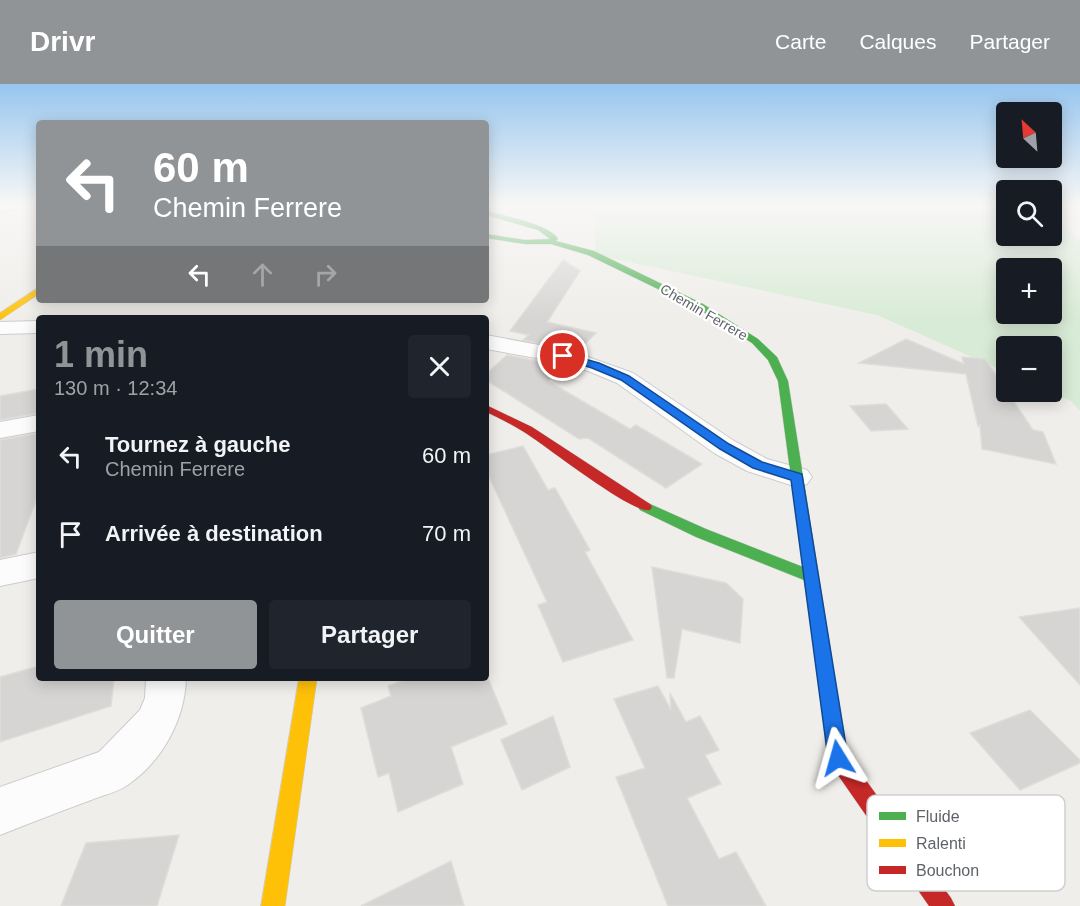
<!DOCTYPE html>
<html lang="fr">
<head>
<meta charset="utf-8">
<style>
	body { margin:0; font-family:Helvetica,sans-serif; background:#20242c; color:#f1f3f6; height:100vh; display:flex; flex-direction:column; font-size:22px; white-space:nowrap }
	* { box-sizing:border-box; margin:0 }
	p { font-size:20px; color:#9ea1a6 }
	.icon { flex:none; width:33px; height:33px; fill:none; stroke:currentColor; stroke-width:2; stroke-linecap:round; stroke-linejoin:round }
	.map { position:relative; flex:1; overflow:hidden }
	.side { position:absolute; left:36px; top:231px; width:453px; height:366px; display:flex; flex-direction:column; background:#171b24; border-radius:6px; box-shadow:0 3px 15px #0003 }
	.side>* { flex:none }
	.top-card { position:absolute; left:36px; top:36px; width:453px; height:183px; border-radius:6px; box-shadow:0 3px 15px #0003; background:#919496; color:#fff; overflow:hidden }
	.needle { width:39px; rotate:334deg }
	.fabs { position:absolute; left:996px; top:18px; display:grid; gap:12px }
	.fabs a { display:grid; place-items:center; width:66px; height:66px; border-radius:6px; background:#171b24; box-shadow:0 3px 15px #0003; font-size:30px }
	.pin { position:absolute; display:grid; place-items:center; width:51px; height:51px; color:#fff; margin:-26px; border:3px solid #fff; border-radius:50%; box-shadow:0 2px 6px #0007 }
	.me { position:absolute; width:66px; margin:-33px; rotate:352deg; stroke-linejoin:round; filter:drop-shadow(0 0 4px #0008) }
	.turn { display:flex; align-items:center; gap:21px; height:126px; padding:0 18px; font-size:27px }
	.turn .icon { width:78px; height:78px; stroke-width:2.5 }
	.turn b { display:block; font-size:42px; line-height:51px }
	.lanes { display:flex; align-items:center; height:57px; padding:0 18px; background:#0003; justify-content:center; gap:30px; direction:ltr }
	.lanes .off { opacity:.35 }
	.round { display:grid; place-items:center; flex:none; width:63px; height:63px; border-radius:6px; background:#20242c }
	.summary { display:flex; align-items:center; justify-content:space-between; height:102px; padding:0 18px }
	h1 { font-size:36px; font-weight:800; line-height:45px; color:#919496 }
	.action { display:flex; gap:12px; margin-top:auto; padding:12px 18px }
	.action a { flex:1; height:69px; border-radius:6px; background:#919496; color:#fff; font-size:24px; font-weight:800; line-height:69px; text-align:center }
	.action a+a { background:#20242c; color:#f1f3f6 }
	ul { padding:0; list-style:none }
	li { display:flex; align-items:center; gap:18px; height:78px; padding:0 18px }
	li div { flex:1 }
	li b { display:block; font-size:22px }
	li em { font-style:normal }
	header { display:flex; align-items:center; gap:36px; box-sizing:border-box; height:84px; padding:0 30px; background:#919496; color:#fff }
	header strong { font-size:28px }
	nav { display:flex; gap:33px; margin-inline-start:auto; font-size:21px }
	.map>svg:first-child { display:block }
	.green { fill:#d8ebd6; fill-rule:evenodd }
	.building { fill:#d6d5d3; stroke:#deddd9; stroke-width:1.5 }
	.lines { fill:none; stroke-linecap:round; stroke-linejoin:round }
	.street-casing { stroke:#cbcccc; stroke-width:2 }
	.fast-casing { stroke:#cacacb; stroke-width:1 }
	.slow-casing { stroke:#cacacb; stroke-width:1 }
	.jam-casing { stroke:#cacacb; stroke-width:1 }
	.street { fill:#fdfcfc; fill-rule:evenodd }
	.fast { fill:#4caf50; fill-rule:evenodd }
	.slow { fill:#ffc107; fill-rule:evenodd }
	.jam { fill:#c62828; fill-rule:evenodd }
	.route { fill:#1a73e8; stroke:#114b97; stroke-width:1.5 }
	.labels { text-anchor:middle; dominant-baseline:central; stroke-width:4.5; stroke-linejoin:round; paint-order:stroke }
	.far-street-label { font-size:14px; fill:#5f6368; stroke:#fff }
	.key { fill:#fff; stroke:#cfd0d2; stroke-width:1.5 }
	.key-label { font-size:16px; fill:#5f6368 }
</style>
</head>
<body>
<header>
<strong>Drivr</strong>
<nav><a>Carte</a><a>Calques</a><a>Partager</a></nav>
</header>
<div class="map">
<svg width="1080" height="822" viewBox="0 0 1080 822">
	<rect width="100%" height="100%" fill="#efeeea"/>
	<path class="green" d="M594 121H1006V152H1052V132L1080 156V327L1071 317 1050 308 1052 262H1006V288L877 231 596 171ZM1006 184H1052V230H1006Z"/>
	<g class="building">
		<polygon points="563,176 580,187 547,238 596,249 578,267 523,256 529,251 510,247"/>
		<polygon points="906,255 964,280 962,273 985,275 1033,346 1043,348 1056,380 982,365 980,341 978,342 966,290 859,279"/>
		<polygon points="507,271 564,282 548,297 630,345 636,341 702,380 666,404 588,354 579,355 486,296 486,290"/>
		<polygon points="39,305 39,329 0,336 0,312"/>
		<polygon points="886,320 908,345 871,347 850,322"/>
		<polygon points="39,349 39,408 16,470 0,474 0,356"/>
		<polygon points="523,362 548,406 555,404 590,466 585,468 633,556 563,578 538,521 547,518 486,386 486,371"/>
		<polygon points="652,483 726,499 743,515 740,559 682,545 674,594 667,594"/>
		<polygon points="1080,524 1080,601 1019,533"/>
		<polygon points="39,582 39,594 114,594 111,622 0,658 0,593"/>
		<polygon points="410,594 488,594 507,640 451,663 463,700 398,728 389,689 378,693 361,624 391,612 388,602"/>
		<polygon points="658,602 671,626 670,609 686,638 700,632 719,666 705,671 721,700 687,714 719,775 736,768 766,822 668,822 616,693 645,684 614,615"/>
		<polygon points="1030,626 1080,676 1080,679 1020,706 970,649"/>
		<polygon points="553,632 570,683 522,706 501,656"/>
		<polygon points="179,751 157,822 61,822 86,759"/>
		<polygon points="451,777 464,822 361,822"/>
	</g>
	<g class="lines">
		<g class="street-casing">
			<g id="street">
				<polygon points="0,121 27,121 25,124 0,128"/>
				<polygon points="39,237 39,249 0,250 0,238"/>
				<polygon points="486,251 571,267 633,289 734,357 767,375 807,386 812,393 807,400 797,403 747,387 714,369 617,299 588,287 559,278 486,265"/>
				<polygon points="39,331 39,347 0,354 0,338"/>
				<polygon points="39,468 39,494 0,502 0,476"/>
				<path d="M146 594H186C185 635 163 676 129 700 119 708 103 711 91 716 61 727 30 739 0 751V703L99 668 140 626 145 614Z"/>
			</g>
		</g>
		<g class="fast-casing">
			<path id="fast" d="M486 127C502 131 551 141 558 155L556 157 594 167 703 220 758 255 777 273 788 297 828 550 826 555 820 557 814 555 812 550 804 496 696 453 640 426 638 423 645 418 650 420 706 445 803 483 778 297 768 276 752 259 697 224 588 171 551 160H525L486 154V150L525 156 550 155 538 146 486 131Z"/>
		</g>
		<g class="slow-casing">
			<g id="slow">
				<polygon points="39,203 39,210 0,236 0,229"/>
				<polygon points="299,594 317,594 285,822 261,822"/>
			</g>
		</g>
		<g class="jam-casing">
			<g id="jam">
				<path d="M486 321 532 343 650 420 652 423 650 426C633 431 544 360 524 348 511 340 499 334 486 328Z"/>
				<polygon points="820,543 826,545 828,550 847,670 951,814 955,822 929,822 831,681 828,674 812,550 814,545"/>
			</g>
		</g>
		<use href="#street" class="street"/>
		<use href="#fast" class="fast"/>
		<use href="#slow" class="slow"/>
		<use href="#jam" class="jam"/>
	</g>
	<linearGradient id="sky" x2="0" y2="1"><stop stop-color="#97c6ef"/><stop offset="0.51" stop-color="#f8f7f6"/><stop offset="1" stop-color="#f8f7f6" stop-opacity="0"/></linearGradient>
	<rect width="1080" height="236" fill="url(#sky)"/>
	<polygon class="route" points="563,269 599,279 629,292 729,360 762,378 802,390 848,674 845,682 838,684 831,682 828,674 791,396 753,384 720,365 621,296 592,284 560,274 558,272"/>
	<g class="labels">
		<g class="far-street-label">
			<text transform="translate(704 228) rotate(30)">Chemin Ferrere</text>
		</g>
	</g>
	<rect x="867" y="711" width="198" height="96" rx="9" class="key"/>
	<rect x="879" y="728" width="27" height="8" fill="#4caf50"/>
	<rect x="879" y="755" width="27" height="8" fill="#ffc107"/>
	<rect x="879" y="782" width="27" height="8" fill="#c62828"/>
	<g class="key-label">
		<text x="916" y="738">Fluide</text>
		<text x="916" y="765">Ralenti</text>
		<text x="916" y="792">Bouchon</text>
	</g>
</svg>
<div class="fabs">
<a><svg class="needle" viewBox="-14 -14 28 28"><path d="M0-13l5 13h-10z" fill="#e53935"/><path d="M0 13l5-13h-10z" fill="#9ea1a6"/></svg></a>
<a><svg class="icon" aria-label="search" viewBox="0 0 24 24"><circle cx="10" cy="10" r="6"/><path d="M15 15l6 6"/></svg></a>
<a>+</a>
<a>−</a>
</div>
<div class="pin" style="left:563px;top:272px;background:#d93025"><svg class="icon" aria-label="arrive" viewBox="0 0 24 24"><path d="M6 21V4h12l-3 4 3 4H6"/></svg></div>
<svg class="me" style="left:838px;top:674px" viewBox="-20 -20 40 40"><path d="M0-17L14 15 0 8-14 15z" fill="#1a73e8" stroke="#fff" stroke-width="4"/></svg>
<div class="top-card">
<div class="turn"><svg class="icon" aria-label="left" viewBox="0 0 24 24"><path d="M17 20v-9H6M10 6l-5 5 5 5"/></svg><div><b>60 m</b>Chemin Ferrere</div></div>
<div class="lanes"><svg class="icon" aria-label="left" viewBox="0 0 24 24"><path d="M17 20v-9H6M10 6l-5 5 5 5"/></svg><svg class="icon off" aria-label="ahead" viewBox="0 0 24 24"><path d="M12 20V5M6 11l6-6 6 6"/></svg><svg class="icon off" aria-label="right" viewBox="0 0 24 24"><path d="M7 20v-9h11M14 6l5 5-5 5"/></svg></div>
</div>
<section class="side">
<div class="summary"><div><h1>1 min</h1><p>130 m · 12:34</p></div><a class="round"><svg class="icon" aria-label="close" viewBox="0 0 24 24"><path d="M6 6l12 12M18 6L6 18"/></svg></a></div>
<ul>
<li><svg class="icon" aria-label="left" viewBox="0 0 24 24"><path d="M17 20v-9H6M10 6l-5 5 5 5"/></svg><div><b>Tournez à gauche</b><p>Chemin Ferrere</p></div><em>60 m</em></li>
<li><svg class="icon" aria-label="arrive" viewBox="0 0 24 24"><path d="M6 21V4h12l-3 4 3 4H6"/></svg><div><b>Arrivée à destination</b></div><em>70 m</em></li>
</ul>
<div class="action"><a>Quitter</a><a>Partager</a></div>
</section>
</div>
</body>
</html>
